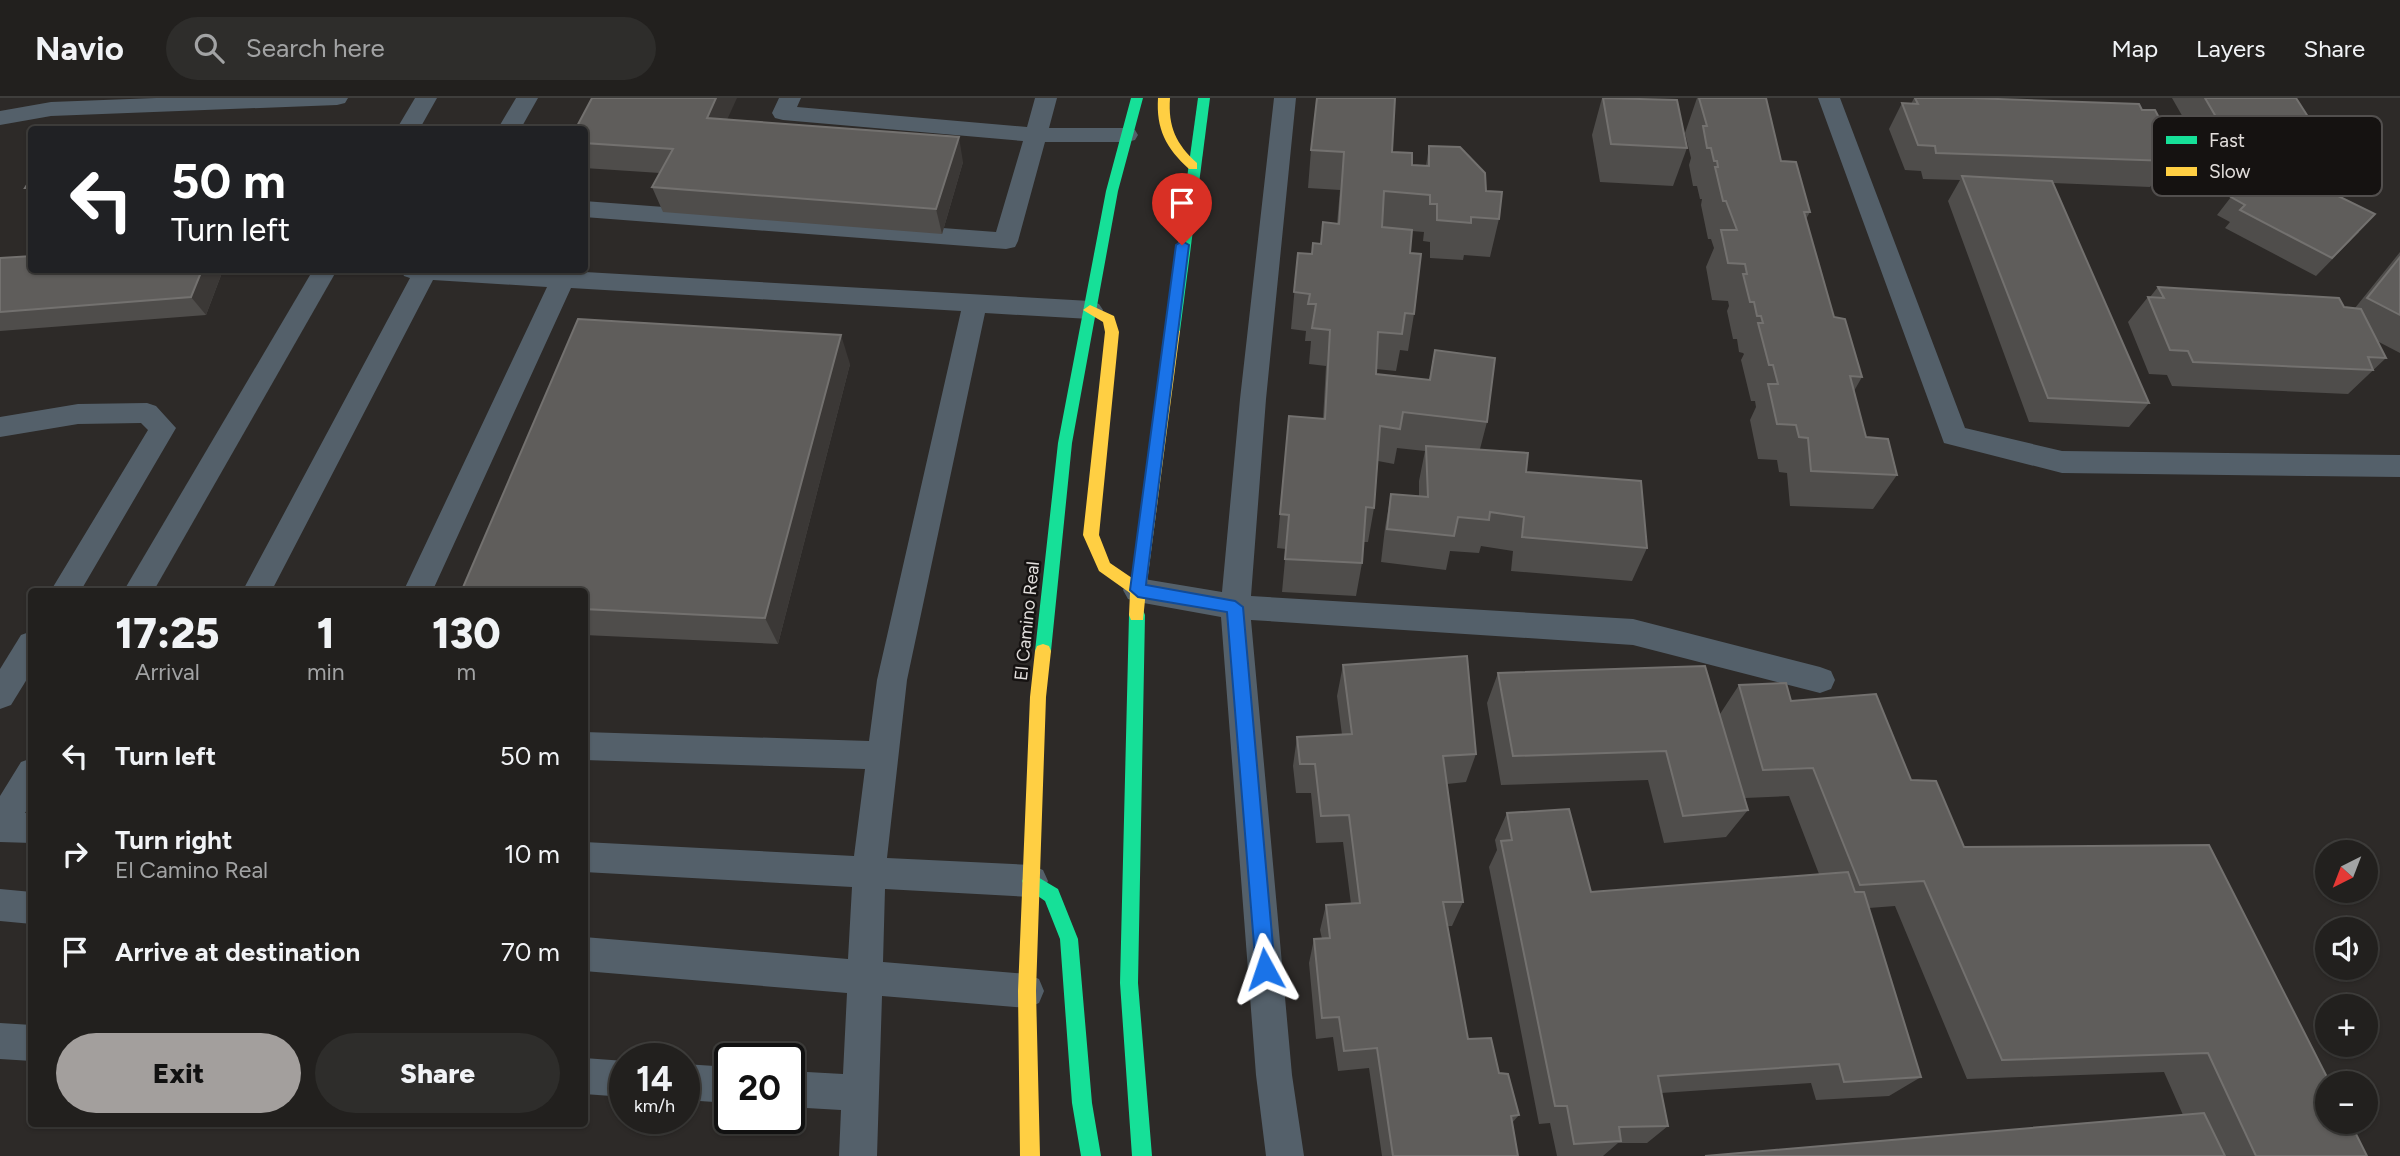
<!DOCTYPE html>
<html lang="en">
<head>
<meta charset="utf-8">
<style>
	body { margin:0; font-family:Figtree,sans-serif; background:#2e2d2b; color:#f1f3f6; height:100vh; display:flex; flex-direction:column; font-size:26px; white-space:nowrap }
	* { box-sizing:border-box; margin:0 }
	p { font-size:23px; color:#a2a3a4 }
	.icon { flex:none; width:38px; height:38px; fill:none; stroke:currentColor; stroke-width:2; stroke-linecap:round; stroke-linejoin:round }
	.map { position:relative; flex:1; overflow:hidden }
	.panel { position:absolute; left:28px; top:490px; width:560px; height:539px; display:flex; flex-direction:column; background:#22201e; border-radius:7px; box-shadow:0 2px 5px #0004,0 0 0 2px #3f3e3c }
	.panel>* { flex:none }
	.hud { position:absolute; left:28px; top:28px; width:560px; height:147px; border-radius:7px; box-shadow:0 2px 5px #0004,0 0 0 2px #3f3e3c; background:#202124; color:#fff; overflow:hidden }
	.needle { width:46px; rotate:222deg }
	.fabs { position:absolute; left:2315px; top:742px; display:grid; gap:14px }
	.fabs a { display:grid; place-items:center; width:63px; height:63px; border-radius:50%; background:#22201e; box-shadow:0 2px 5px #0004,0 0 0 2px #3f3e3c; font-size:35px }
	.speed { position:absolute; left:609px; top:945px; display:flex; gap:14px; font-size:35px; font-weight:700; text-align:center }
	.speed>* { display:grid; place-content:center; width:91px; height:91px; border-radius:50%; background:#22201e; box-shadow:0 2px 5px #0004,0 0 0 2px #3f3e3c; line-height:1 }
	.speed small { font-size:18px; font-weight:400 }
	.speed .limit { border:4px solid #111; border-radius:10px; background:#fff; color:#111 }
	.pin { position:absolute; display:grid; place-items:center; width:60px; height:60px; color:#fff; margin:-72px -30px; border-radius:50% 50% 50% 0; rotate:-45deg; box-shadow:0 0 7px #0007 }
	.pin .icon { rotate:45deg }
	.me { position:absolute; width:77px; margin:-38px; rotate:355deg; stroke-linejoin:round; filter:drop-shadow(0 0 5px #0008) }
	.turn { display:flex; align-items:center; gap:24px; height:147px; padding:0 28px; font-size:32px }
	.turn .icon { width:91px; height:91px; stroke-width:2.5 }
	.turn b { display:block; font-size:49px; line-height:60px }
	.eta { display:flex; justify-content:space-evenly; align-items:center; height:119px; text-align:center }
	.eta b { font-size:42px; font-weight:800; line-height:49px }
	.primary-button { display:flex; gap:14px; margin-top:auto; padding:14px 28px }
	.primary-button a { flex:1; height:80px; border-radius:42px; background:#a39f9d; color:#111; font-size:28px; font-weight:800; line-height:80px; text-align:center }
	.primary-button a+a { background:#2e2d2b; color:#f1f3f6 }
	ul { padding:0; list-style:none }
	li { display:flex; align-items:center; gap:21px; height:98px; padding:0 28px }
	li div { flex:1 }
	li b { display:block; font-size:26px }
	li em { font-style:normal }
	header { display:flex; align-items:center; gap:42px; box-sizing:border-box; height:98px; padding:0 35px; background:#22201e; border-bottom:2px solid #3f3e3c }
	header strong { font-size:33px }
	nav { display:flex; gap:38px; margin-inline-start:auto; font-size:24px }
	.search { width:490px; height:63px; background:#2e2d2b; display:flex; align-items:center; gap:18px; box-sizing:border-box; padding:0 24px; border-radius:38px; color:#a2a3a4; font-size:26px }
	.map>svg:first-child { display:block }
	.lines { fill:none; stroke-linecap:round; stroke-linejoin:round }
	.lane { fill:#54606a; fill-rule:evenodd }
	.fast { fill:#16e098; fill-rule:evenodd }
	.slow { fill:#ffcf43; fill-rule:evenodd }
	.wall { fill:#4f4d4b }
	.shaded-wall { fill:#3b3836 }
	.building { fill:#5f5d5b; stroke:#73716f; stroke-width:2 }
	.route { fill:#1a73e8; stroke:#114b97; stroke-width:2 }
	.labels { text-anchor:middle; dominant-baseline:central; stroke-width:5; stroke-linejoin:round; paint-order:stroke }
	.street-label { font-size:18px; fill:#e2dedc; stroke:#151211 }
	.key { fill:#151211; stroke:#524f4e; stroke-width:2 }
	.key-label { font-size:19px; fill:#e2dedc }
</style>
</head>
<body>
<header>
<strong>Navio</strong>
<div class="search"><svg class="icon" aria-label="search" viewBox="0 0 24 24"><circle cx="10" cy="10" r="6"/><path d="M15 15l6 6"/></svg>Search here</div>
<nav><a>Map</a><a>Layers</a><a>Share</a></nav>
</header>
<div class="map">
<svg width="2400" height="1058" viewBox="0 0 2400 1058">
	<rect width="100%" height="100%" fill="#2d2a28"/>
	<g class="lines">
		<g class="lane">
			<polygon points="156,0 348,0 345,5 337,7 51,18 0,27 0,13 51,4"/>
			<polygon points="415,0 437,0 419,32 396,32"/>
			<polygon points="516,0 538,0 520,32 497,32"/>
			<polygon points="779,0 801,0 797,9 1027,29 1035,0 1057,0 1049,30 1127,30 1135,32 1138,37 1135,42 1127,44 1045,44 1018,143 1015,149 1006,151 584,119 584,103 996,134 1023,43 783,22 775,20 772,15"/>
			<polygon points="1274,0 1296,0 1266,301 1251,498 1633,521 1820,569 1831,573 1835,582 1831,591 1820,595 1633,547 1251,522 1292,977 1304,1058 1266,1058 1256,977 1221,519 1138,504 1128,501 1123,492 1128,483 1138,480 1222,494 1240,301"/>
			<polygon points="1818,0 1840,0 1965,330 2062,353 2400,357 2400,379 2062,375 1944,345"/>
			<polygon points="313,172 337,172 153,494 123,494"/>
			<polygon points="401,172 550,172 1090,203 1099,206 1103,212 1099,218 1090,221 985,215 907,582 887,760 1031,767 1043,772 1048,783 1043,794 1031,799 885,791 883,864 1027,876 1039,881 1044,893 1039,905 1027,910 882,898 877,1058 839,1058 841,1012 789,1009 789,973 843,976 847,895 584,873 584,839 848,861 852,789 584,774 584,744 854,758 865,671 584,662 584,634 869,643 877,582 961,213 571,190 432,494 403,494 547,189 433,182 271,494 242,494 410,180 404,178"/>
			<polygon points="147,305 156,308 176,330 80,494 50,494 148,332 141,325 78,326 0,339 0,319 78,306"/>
			<polygon points="32,533 32,573 11,607 0,611 0,571 21,537"/>
			<polygon points="32,660 32,704 25,715 32,715 32,745 0,744 0,698 21,664"/>
			<polygon points="0,791 32,794 32,826 0,823"/>
			<polygon points="0,925 32,927 32,963 0,961"/>
			<polygon points="584,960 625,963 625,999 584,996"/>
			<polygon points="684,966 730,969 730,1005 684,1002"/>
		</g>
		<g class="fast">
			<polygon points="1131,0 1143,0 1118,93 1072,345 1051,553 1049,558 1043,560 1037,558 1035,553 1058,345 1106,93"/>
			<polygon points="1198,0 1210,0 1180,233 1173,238 1166,233"/>
			<polygon points="1137,510 1143,512 1145,517 1138,885 1152,1058 1132,1058 1120,885 1129,517 1131,512"/>
			<polygon points="1031,775 1058,791 1078,841 1092,1005 1101,1058 1081,1058 1072,1005 1060,841 1045,803 1025,789 1022,783 1025,777"/>
		</g>
		<g class="slow">
			<path d="M1158 0H1170C1168 29 1176 46 1197 65V71H1189C1166 50 1156 31 1158 0Z"/>
			<polygon points="1090,207 1114,218 1119,234 1099,437 1110,465 1132,480 1166,233 1173,228 1180,233 1146,492 1143,522 1131,522 1129,517 1130,495 1099,473 1083,437 1105,234 1103,224 1083,212"/>
			<polygon points="1043,546 1049,548 1051,553 1046,599 1036,893 1040,1058 1020,1058 1018,893 1030,599 1035,553 1037,548"/>
		</g>
	</g>
	<g class="wall">
		<polygon points="1602,0 1687,50 1673,88 1600,84 1592,37"/>
		<polygon points="1697,0 1766,0 1781,63 1810,114 1806,121 1834,219 1862,279 1854,293 1866,339 1897,377 1873,411 1790,408 1787,375 1779,374 1777,362 1758,361 1750,322 1756,309 1755,303 1751,303 1741,262 1744,256 1743,255 1739,254 1737,241 1733,241 1727,213 1729,208 1728,203 1712,202 1706,169 1714,150 1711,141 1708,141 1701,107 1702,101 1700,101 1697,88 1693,88 1689,67 1691,60 1685,35"/>
		<polygon points="1914,0 1970,0 2178,56 2159,82 2156,81 2150,89 2053,85 2149,305 2129,329 2029,324 1948,103 1960,82 1923,81 1921,73 1905,72 1889,31 1902,5 1911,6"/>
		<polygon points="2172,0 2296,0 2314,28 2293,54 2291,54 2284,61 2218,60 2213,50 2200,49"/>
		<polygon points="727,22 963,64 942,136 663,114 652,89 660,75 584,70 584,32"/>
		<polygon points="1429,48 1486,93 1499,121 1490,159 1464,157 1463,162 1430,160 1430,144 1423,143 1424,134 1412,133 1410,155 1414,216 1408,253 1400,252 1396,273 1376,271 1376,276 1429,282 1435,252 1487,324 1480,351 1526,374 1647,450 1632,483 1511,473 1513,453 1481,448 1479,455 1450,453 1446,472 1381,464 1385,430 1391,396 1419,398 1419,383 1425,353 1397,350 1394,366 1378,363 1374,410 1368,444 1363,444 1362,465 1356,498 1282,494 1286,451 1277,450 1289,318 1323,321 1326,268 1309,266 1311,243 1305,243 1306,233 1291,231 1298,155 1312,156 1337,126 1340,92 1308,90 1311,52 1392,54 1412,67 1426,68"/>
		<polygon points="32,79 32,98 25,90"/>
		<polygon points="2250,79 2359,134 2316,178 2225,130 2230,124 2217,117 2231,99"/>
		<polygon points="2400,154 2400,255 2377,243 2386,260 2348,296 2172,288 2167,277 2149,276 2128,224 2148,199 2150,199 2158,189 2355,210"/>
		<polygon points="0,160 223,172 206,217 0,233"/>
		<polygon points="850,266 778,546 584,537 584,494"/>
		<polygon points="1343,567 1476,656 1466,684 1447,686 1463,804 1452,828 1447,828 1468,941 1499,975 1519,1017 1512,1025 1518,1058 1382,1058 1369,970 1338,973 1333,939 1316,941 1309,865 1314,841 1322,841 1320,832 1326,807 1351,806 1343,744 1316,745 1311,695 1296,695 1293,668 1297,639 1342,637 1337,598"/>
		<polygon points="1498,575 1720,616 1739,587 1791,603 1911,682 1964,749 2367,1058 1704,1058 2183,1017 2164,974 1967,981 1895,808 1869,810 1921,979 1889,998 1816,1002 1811,985 1661,995 1668,1028 1647,1045 1618,1045 1603,1058 1557,1058 1550,1025 1539,1026 1489,769 1497,752 1495,742 1507,715 1591,794 1819,776 1789,698 1745,700 1748,712 1726,739 1664,745 1648,682 1501,687 1487,605"/>
	</g>
	<g class="shaded-wall">
		<polygon points="716,0 737,0 716,46 707,20"/>
		<polygon points="959,39 963,64 942,136 936,111"/>
		<polygon points="202,172 223,172 206,217 191,199"/>
		<polygon points="841,237 850,266 778,546 765,520"/>
	</g>
	<g class="building">
		<polygon points="592,0 716,0 707,20 959,39 936,111 652,89 673,51 584,45 584,32 575,32"/>
		<polygon points="1317,0 1395,0 1392,54 1412,55 1412,67 1429,68 1429,48 1460,49 1485,75 1486,93 1502,94 1499,121 1471,119 1471,125 1437,122 1437,106 1430,106 1430,97 1384,93 1382,129 1412,132 1410,155 1421,156 1414,216 1405,215 1402,236 1378,234 1376,276 1430,282 1435,252 1495,260 1487,324 1403,314 1400,331 1380,328 1374,410 1366,409 1362,465 1285,461 1289,417 1280,416 1289,318 1325,321 1330,232 1312,230 1316,206 1308,206 1310,196 1294,194 1298,155 1312,156 1313,145 1321,146 1323,124 1339,126 1344,54 1311,52"/>
		<polygon points="1603,0 1677,2 1687,50 1611,46"/>
		<polygon points="1699,0 1766,0 1781,63 1796,64 1810,114 1804,114 1834,219 1845,221 1862,279 1850,278 1866,339 1888,341 1897,377 1811,373 1808,340 1799,339 1796,327 1777,326 1768,286 1778,286 1773,267 1769,267 1758,225 1763,225 1761,218 1757,218 1754,204 1750,204 1743,176 1747,176 1745,166 1728,165 1721,132 1737,132 1726,103 1723,103 1715,69 1718,69 1717,63 1714,63 1711,50 1707,50 1703,28 1707,28"/>
		<polygon points="1915,0 1970,0 2139,6 2142,12 2155,12 2178,56 2165,56 2169,63 1936,55 1935,48 1918,47 1902,5 1918,6"/>
		<polygon points="2205,0 2296,0 2314,28 2301,27 2305,36 2238,34 2232,25 2219,24"/>
		<polygon points="2263,68 2278,75 2283,71 2375,116 2332,160 2240,112 2245,107 2231,99 2242,87 2250,91 2259,83 2250,79"/>
		<polygon points="1962,78 2052,83 2149,305 2048,300"/>
		<polygon points="32,79 32,90 25,90"/>
		<polygon points="32,158 32,172 202,172 191,199 0,214 0,160"/>
		<polygon points="2400,159 2400,217 2367,200"/>
		<polygon points="2158,189 2339,200 2344,209 2361,211 2386,260 2368,259 2373,272 2193,264 2188,253 2170,252 2148,199 2164,200"/>
		<polygon points="578,221 841,237 765,520 584,511 584,494 461,494"/>
		<polygon points="1426,348 1528,355 1526,374 1641,383 1647,450 1522,439 1524,419 1490,414 1489,422 1458,419 1454,438 1387,431 1391,396 1428,399"/>
		<polygon points="1467,558 1476,656 1443,658 1463,804 1443,804 1468,941 1491,940 1499,975 1508,976 1519,1017 1511,1018 1518,1058 1393,1058 1377,950 1344,953 1339,919 1322,920 1314,841 1330,840 1326,807 1360,805 1349,717 1321,718 1315,666 1300,666 1297,639 1352,636 1343,567"/>
		<polygon points="1705,568 1748,712 1683,718 1666,653 1513,658 1498,575"/>
		<polygon points="1786,585 1791,603 1876,596 1911,682 1936,683 1964,749 2209,747 2330,985 2328,985 2328,1024 2350,1024 2367,1058 2256,1058 2208,955 2002,962 1924,783 1860,787 1813,670 1763,672 1739,587"/>
		<polygon points="1569,711 1591,794 1848,774 1855,794 1864,794 1921,979 1844,984 1839,966 1658,978 1668,1028 1619,1029 1621,1043 1574,1046 1567,1008 1555,1008 1501,743 1512,742 1507,715"/>
		<polygon points="2204,1015 2225,1058 1705,1058"/>
	</g>
	<polygon class="route" points="1182,143 1189,147 1146,487 1235,503 1243,509 1275,871 1272,877 1265,880 1259,877 1256,871 1227,514 1138,499 1130,492 1176,147"/>
	<g class="labels">
		<g class="street-label">
			<text transform="translate(1027 523) rotate(-84)">El Camino Real</text>
		</g>
	</g>
	<rect x="2152" y="18" width="230" height="80" rx="10" class="key"/>
	<rect x="2166" y="38" width="31" height="8" fill="#16e098"/>
	<rect x="2166" y="69" width="31" height="9" fill="#ffcf43"/>
	<g class="key-label">
		<text x="2209" y="49">Fast</text>
		<text x="2209" y="80">Slow</text>
	</g>
</svg>
<div class="fabs">
<a><svg class="needle" viewBox="-14 -14 28 28"><path d="M0-13l5 13h-10z" fill="#e53935"/><path d="M0 13l5-13h-10z" fill="#a2a3a4"/></svg></a>
<a><svg class="icon" aria-label="sound" viewBox="0 0 24 24"><path d="M4 9h4l5-4v14l-5-4H4zM17 9q2 3 0 6"/></svg></a>
<a>+</a>
<a>−</a>
</div>
<div class="speed"><div>14<small>km/h</small></div><div class="limit">20</div></div>
<div class="pin" style="left:1182px;top:147px;background:#d93025"><svg class="icon" aria-label="arrive" viewBox="0 0 24 24"><path d="M6 21V4h12l-3 4 3 4H6"/></svg></div>
<svg class="me" style="left:1265px;top:871px" viewBox="-20 -20 40 40"><path d="M0-17L14 15 0 8-14 15z" fill="#1a73e8" stroke="#fff" stroke-width="4"/></svg>
<div class="hud">
<div class="turn"><svg class="icon" aria-label="left" viewBox="0 0 24 24"><path d="M17 20v-9H6M10 6l-5 5 5 5"/></svg><div><b>50 m</b>Turn left</div></div>
</div>
<section class="panel">
<div class="eta">
<div><b>17:25</b><p>Arrival</p></div>
<div><b>1</b><p>min</p></div>
<div><b>130</b><p>m</p></div>
</div>
<ul>
<li><svg class="icon" aria-label="left" viewBox="0 0 24 24"><path d="M17 20v-9H6M10 6l-5 5 5 5"/></svg><div><b>Turn left</b></div><em>50 m</em></li>
<li><svg class="icon" aria-label="right" viewBox="0 0 24 24"><path d="M7 20v-9h11M14 6l5 5-5 5"/></svg><div><b>Turn right</b><p>El Camino Real</p></div><em>10 m</em></li>
<li><svg class="icon" aria-label="arrive" viewBox="0 0 24 24"><path d="M6 21V4h12l-3 4 3 4H6"/></svg><div><b>Arrive at destination</b></div><em>70 m</em></li>
</ul>
<div class="primary-button"><a>Exit</a><a>Share</a></div>
</section>
</div>
</body>
</html>
